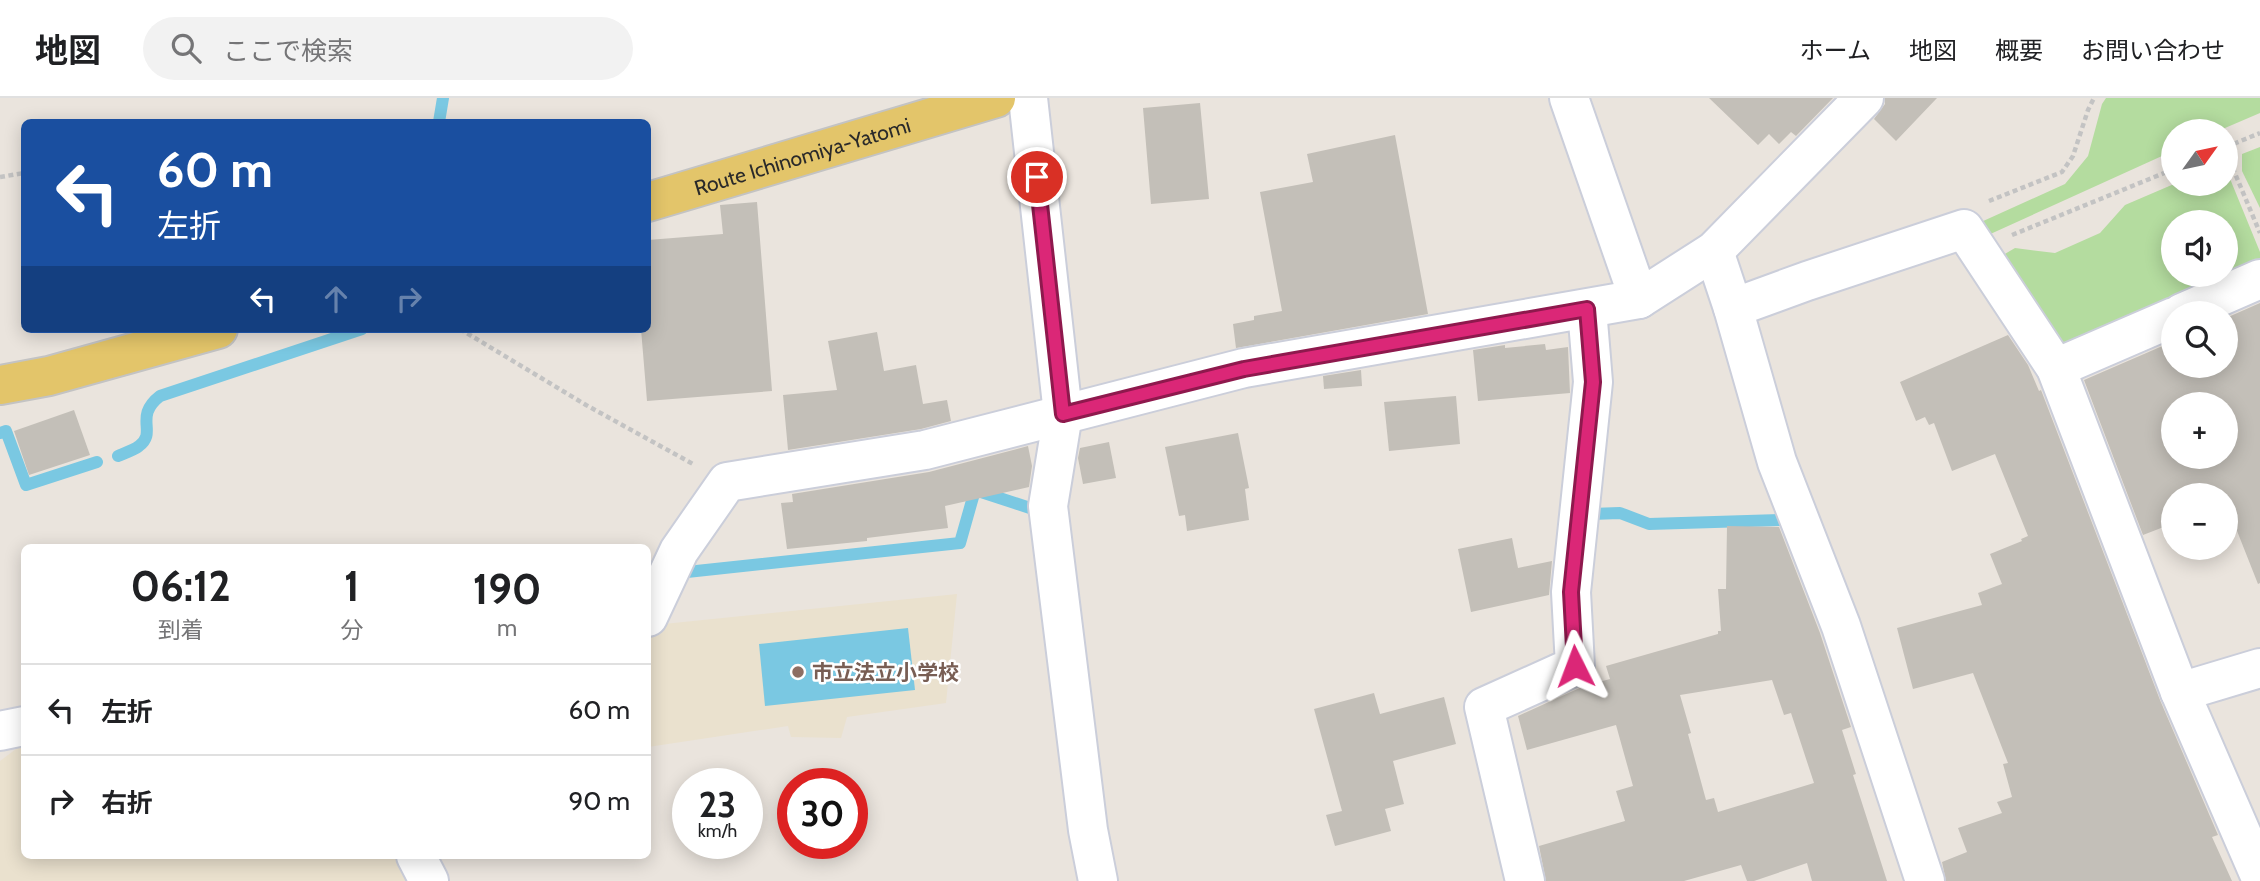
<!DOCTYPE html>
<html lang="ja">
<head>
<meta charset="utf-8">
<style>
	body { margin:0; font-family:Cabin,"Noto Sans JP",sans-serif; background:#f2f2f2; color:#202124; height:100vh; display:flex; flex-direction:column; font-size:26px; white-space:nowrap }
	* { box-sizing:border-box; margin:0 }
	p { font-size:23px; color:#757577 }
	.icon { flex:none; width:38px; height:38px; fill:none; stroke:currentColor; stroke-width:2; stroke-linecap:round; stroke-linejoin:round }
	.map { position:relative; flex:1; overflow:hidden }
	.side { position:absolute; left:21px; top:446px; width:630px; height:315px; display:flex; flex-direction:column; background:#fff; border-radius:10px; box-shadow:0 4px 18px #0003 }
	.side>* { flex:none }
	.top-card { position:absolute; left:21px; top:21px; width:630px; height:214px; border-radius:10px; box-shadow:0 4px 18px #0003; background:#1a4fa0; color:#fff; overflow:hidden }
	.needle { width:46px; rotate:57deg }
	.buttons { position:absolute; left:2161px; top:21px; display:grid; gap:14px }
	.buttons a { display:grid; place-items:center; width:77px; height:77px; border-radius:50%; background:#fff; box-shadow:0 4px 18px #0003; font-size:35px }
	.speed { position:absolute; left:672px; top:670px; display:flex; gap:14px; font-size:35px; font-weight:700; text-align:center }
	.speed>* { display:grid; place-content:center; width:91px; height:91px; border-radius:50%; background:#fff; box-shadow:0 4px 18px #0003; line-height:1 }
	.speed small { font-size:18px; font-weight:400 }
	.speed .limit { border:10px solid #d22; background:#fff; color:#111 }
	.pin { position:absolute; display:grid; place-items:center; width:60px; height:60px; color:#fff; margin:-30px; border:4px solid #fff; border-radius:50%; box-shadow:0 2px 7px #0007 }
	.me { position:absolute; width:77px; margin:-38px; rotate:357deg; stroke-linejoin:round; filter:drop-shadow(0 0 5px #0008) }
	.turn { display:flex; align-items:center; gap:24px; height:147px; padding:0 21px; font-size:32px }
	.turn .icon { width:91px; height:91px; stroke-width:2.5 }
	.turn b { display:block; font-size:49px; line-height:60px }
	.lanes { display:flex; align-items:center; height:66px; padding:0 21px; background:#0003; justify-content:center; gap:35px; direction:ltr }
	.lanes .off { opacity:.35 }
	.eta { display:flex; justify-content:space-evenly; align-items:center; height:119px; text-align:center }
	.eta b { font-size:42px; font-weight:700; line-height:49px }
	ul { padding:0; list-style:none }
	li { display:flex; align-items:center; gap:21px; height:91px; padding:0 21px; border-top:2px solid #e0e0e0 }
	li div { flex:1 }
	li b { display:block; font-size:26px }
	li em { font-style:normal }
	header { display:flex; align-items:center; gap:42px; box-sizing:border-box; height:98px; padding:0 35px; background:#fff; border-bottom:2px solid #e0e0e0 }
	header strong { font-size:33px }
	nav { display:flex; gap:38px; margin-inline-start:auto; font-size:24px }
	.search { width:490px; height:63px; background:#f2f2f2; display:flex; align-items:center; gap:18px; box-sizing:border-box; padding:0 24px; border-radius:38px; color:#757577; font-size:26px }
	.map>svg:first-child { display:block }
	.education { fill:#eae1ce }
	.green { fill:#b4dc9f; fill-rule:evenodd }
	.water { fill:#7ac8e2 }
	.lines { fill:none; stroke-linecap:round; stroke-linejoin:round }
	.stream { stroke:#7ac8e2; stroke-width:12 }
	.building { fill:#c3bfb8; fill-rule:evenodd }
	.minor-casing { stroke:#cbceda; stroke-width:42 }
	.major-casing { stroke:#c3c3c3; stroke-width:42 }
	.path { stroke:#c3c3c3; stroke-width:4.5; stroke-dasharray:5 3.5; stroke-linecap:butt }
	.minor { stroke:#fff; stroke-width:38 }
	.major { stroke:#e3c56a; stroke-width:38 }
	.route-casing { stroke:#8e194d; stroke-width:18 }
	.route { stroke:#db2777; stroke-width:12 }
	.education-dot { fill:#8d6e63; stroke:#fff; stroke-width:2.5 }
	.labels { text-anchor:middle; dominant-baseline:central; stroke-width:5; stroke-linejoin:round; paint-order:stroke }
	.street-label { font-size:21px; fill:#2a2a2a; stroke:#fff }
	.education-label { font-size:21px; font-weight:bold; fill:#785e54; stroke:#fff; text-anchor:start }
</style>
</head>
<body>
<header>
<strong>地図</strong>
<div class="search"><svg class="icon" aria-label="search" viewBox="0 0 24 24"><circle cx="10" cy="10" r="6"/><path d="M15 15l6 6"/></svg>ここで検索</div>
<nav><a>ホーム</a><a>地図</a><a>概要</a><a>お問い合わせ</a></nav>
</header>
<div class="map">
<svg width="2260" height="783" viewBox="0 0 2260 783">
	<rect width="100%" height="100%" fill="#eae4dd"/>
	<g class="education">
		<polygon points="957,496 946,605 847,619 841,640 791,639 788,628 648,649 648,543 654,527"/>
		<polygon points="24,645 24,758 394,758 407,783 0,783 0,663"/>
	</g>
	<g class="green">
		<polygon points="2106,0 2260,0 2260,15 2218,33 2174,33 2173,53 1986,138 1981,124 2065,86 2088,58 2102,6"/>
		<polygon points="2260,49 2260,110 2242,73 2242,56"/>
		<path d="M2226 71 2260 154V169L2060 257 1998 160 2015 150 2055 155 2100 135 2125 107 2174 86H2226ZM2174 124H2226V177H2174Z"/>
	</g>
	<polygon class="water" points="908,530 915,592 765,608 759,546"/>
	<g class="lines">
		<g class="stream">
			<polyline points="439,24 443,0"/>
			<polyline points="0,335 6,333 26,387 97,364"/>
			<path d="M118 358C125 355 134 352 139 348 158 334 133 319 160 298L362 231"/>
			<polyline points="1591,416 1620,415 1649,426 1780,422"/>
			<polyline points="687,474 960,445 975,392 1033,411"/>
		</g>
	</g>
	<g class="building">
		<polygon points="1709,0 1833,0 1796,38 1791,34 1779,46 1769,36 1758,47"/>
		<polygon points="1885,0 1937,0 1896,43 1874,21 1885,6"/>
		<polygon points="1200,5 1209,101 1151,106 1143,10"/>
		<polygon points="1395,37 1428,216 1236,250 1233,226 1254,222 1254,218 1282,213 1260,94 1313,84 1307,56"/>
		<polygon points="757,104 772,293 647,303 641,231 648,231 648,142 723,136 720,107"/>
		<path d="M2260 205V485L2258 486 2226 405V397H2174V425L2143 437 2084 282 2174 243V268H2226V220ZM2174 306H2226V359H2174Z"/>
		<polygon points="877,234 884,273 916,267 923,306 947,302 951,323 921,331 788,352 783,297 837,292 828,243"/>
		<polygon points="2008,237 2028,267 2039,293 2041,292 2160,602 2218,737 2212,739 2232,783 1946,783 1942,764 1967,754 1958,730 2002,715 1997,704 2012,699 2003,666 2008,665 1973,575 1913,591 1897,530 1982,507 1978,495 2002,486 1990,456 2022,443 2021,441 2028,438 1995,356 1952,373 1934,325 1929,327 1925,319 1916,323 1900,284"/>
		<polygon points="1545,246 1546,252 1568,249 1570,295 1478,303 1473,252 1505,247 1505,250"/>
		<polygon points="1361,272 1362,288 1324,291 1323,278"/>
		<polygon points="1456,298 1460,346 1389,353 1384,304"/>
		<polygon points="74,312 90,357 29,377 14,333"/>
		<polygon points="1238,335 1249,390 1245,391 1249,422 1187,433 1185,417 1179,418 1165,349"/>
		<polygon points="1109,344 1116,380 1083,386 1078,360 1080,350"/>
		<polygon points="1028,348 1032,368 1029,389 945,408 948,430 867,440 867,443 787,451 781,405 793,404 792,396 929,374"/>
		<path d="M1727 428 1779 429 1820 535 1851 629 1842 632 1856 676 1853 677 1887 783H1812L1807 765 1754 783H1747L1741 767 1684 783H1546L1539 748 1625 723 1616 693 1633 688 1616 627 1527 652 1518 618 1584 588 1610 581 1606 568 1718 536V533H1721L1718 491H1726ZM1772 582 1784 617 1791 615 1814 685 1718 714 1714 700 1706 702 1688 636 1691 635 1680 597Z"/>
		<polygon points="1512,440 1518,470 1552,463 1549,497 1471,514 1458,451"/>
		<polygon points="1374,595 1380,616 1444,599 1456,646 1393,663 1404,706 1385,711 1391,733 1335,748 1326,717 1342,713 1314,611"/>
	</g>
	<g class="lines">
		<g class="minor-casing">
			<g id="minor">
				<polyline points="1028,0 1063,316 1048,408 1088,732 1098,783"/>
				<polyline points="1569,0 1639,201"/>
				<polyline points="1714,153 1733,210 1777,364 1841,528 1925,783"/>
				<polyline points="1733,210 1807,183 1964,131 2056,270 2180,594"/>
				<polyline points="2182,215 2260,181"/>
				<polyline points="2056,270 2174,219"/>
				<polyline points="648,519 679,453 727,384 925,352 1244,270 1639,201 1714,153 1864,0"/>
				<polyline points="2260,570 2180,594 2260,778"/>
				<polyline points="0,633 24,628"/>
				<polyline points="416,758 429,783"/>
				<polyline points="1525,783 1484,609 1575,568 1571,494 1593,284 1587,211"/>
			</g>
		</g>
		<g class="major-casing">
			<g id="major">
				<path id="s1" d="M648 104 996 0"/>
				<polyline points="0,287 49,278 218,231"/>
			</g>
		</g>
		<g class="path">
			<polyline points="2226,49 2260,35"/>
			<polyline points="2226,54 2260,135"/>
			<polyline points="0,79 24,75"/>
			<polyline points="1989,103 2062,74 2073,58 2088,12 2094,0"/>
			<polyline points="2012,137 2174,71"/>
			<polyline points="460,231 586,307 693,366"/>
		</g>
		<use href="#minor" class="minor"/>
		<use href="#major" class="major"/>
	</g>
	<g class="lines">
		<g class="route-casing">
			<polyline id="route" points="1037,79 1063,316 1244,271 1587,211 1593,284 1571,494 1575,568"/>
		</g>
		<use href="#route" class="route"/>
	</g>
	<circle class="education-dot" cx="798" cy="574" r="7"/>
	<g class="labels">
		<g class="street-label">
			<text stroke="none"><textPath href="#s1" startOffset="161">Route Ichinomiya-Yatomi</textPath></text>
		</g>
		<g class="education-label">
			<text x="812" y="574">市立法立小学校</text>
		</g>
	</g>
</svg>
<div class="buttons">
<a><svg class="needle" viewBox="-14 -14 28 28"><path d="M0-13l5 13h-10z" fill="#e53935"/><path d="M0 13l5-13h-10z" fill="#757577"/></svg></a>
<a><svg class="icon" aria-label="sound" viewBox="0 0 24 24"><path d="M4 9h4l5-4v14l-5-4H4zM17 9q2 3 0 6"/></svg></a>
<a><svg class="icon" aria-label="search" viewBox="0 0 24 24"><circle cx="10" cy="10" r="6"/><path d="M15 15l6 6"/></svg></a>
<a>+</a>
<a>−</a>
</div>
<div class="speed"><div>23<small>km/h</small></div><div class="limit">30</div></div>
<div class="pin" style="left:1037px;top:79px;background:#d93025"><svg class="icon" aria-label="arrive" viewBox="0 0 24 24"><path d="M6 21V4h12l-3 4 3 4H6"/></svg></div>
<svg class="me" style="left:1575px;top:568px" viewBox="-20 -20 40 40"><path d="M0-17L14 15 0 8-14 15z" fill="#db2777" stroke="#fff" stroke-width="4"/></svg>
<div class="top-card">
<div class="turn"><svg class="icon" aria-label="left" viewBox="0 0 24 24"><path d="M17 20v-9H6M10 6l-5 5 5 5"/></svg><div><b>60 m</b>左折</div></div>
<div class="lanes"><svg class="icon" aria-label="left" viewBox="0 0 24 24"><path d="M17 20v-9H6M10 6l-5 5 5 5"/></svg><svg class="icon off" aria-label="ahead" viewBox="0 0 24 24"><path d="M12 20V5M6 11l6-6 6 6"/></svg><svg class="icon off" aria-label="right" viewBox="0 0 24 24"><path d="M7 20v-9h11M14 6l5 5-5 5"/></svg></div>
</div>
<section class="side">
<div class="eta">
<div><b>06:12</b><p>到着</p></div>
<div><b>1</b><p>分</p></div>
<div><b>190</b><p>m</p></div>
</div>
<ul>
<li><svg class="icon" aria-label="left" viewBox="0 0 24 24"><path d="M17 20v-9H6M10 6l-5 5 5 5"/></svg><div><b>左折</b></div><em>60 m</em></li>
<li><svg class="icon" aria-label="right" viewBox="0 0 24 24"><path d="M7 20v-9h11M14 6l5 5-5 5"/></svg><div><b>右折</b></div><em>90 m</em></li>
</ul>
</section>
</div>
</body>
</html>
